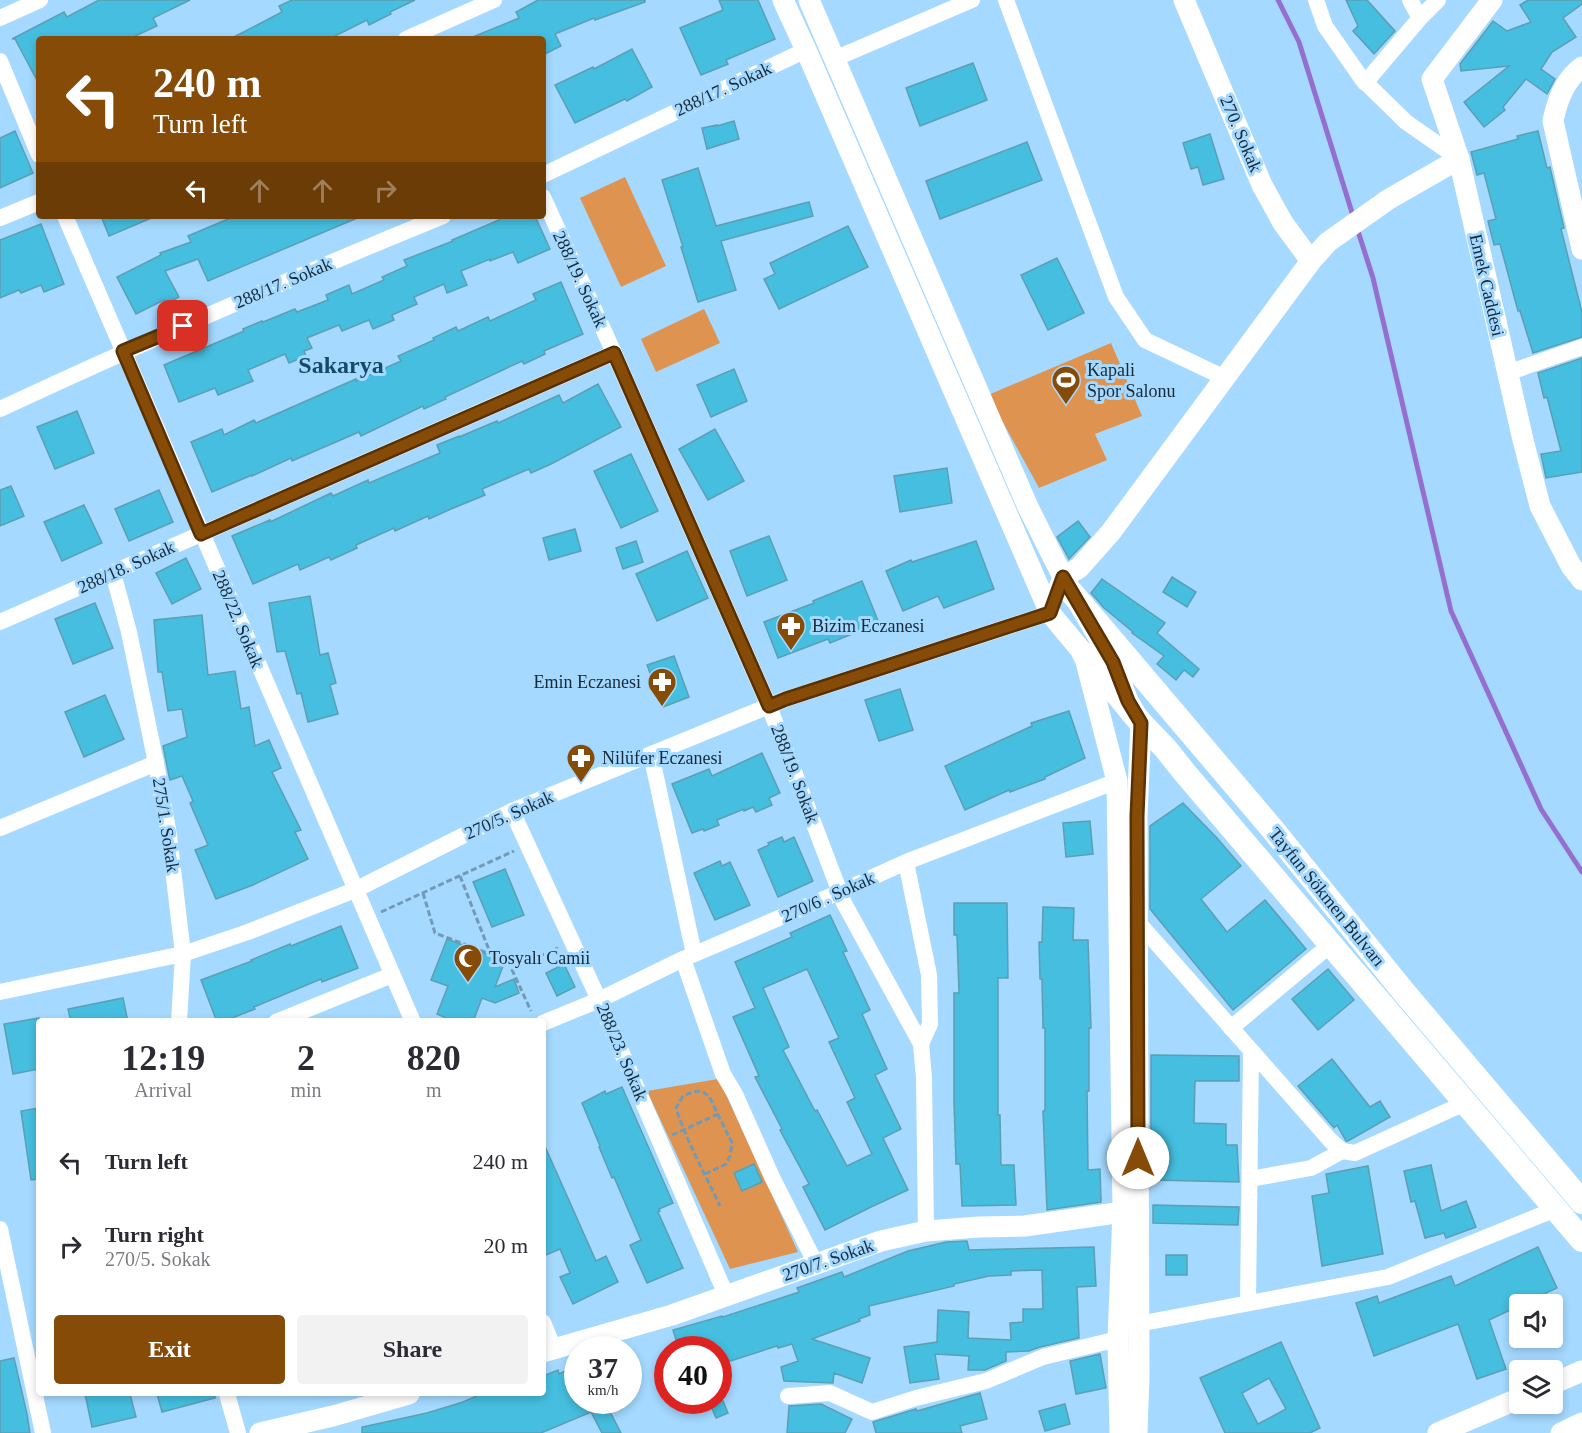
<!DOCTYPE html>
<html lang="en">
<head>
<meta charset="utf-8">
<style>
	body { margin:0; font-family:Georgia,serif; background:#f2f2f3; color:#2b2b33; height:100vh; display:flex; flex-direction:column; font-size:22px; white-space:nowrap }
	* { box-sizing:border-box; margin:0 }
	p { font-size:20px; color:#7c7c81 }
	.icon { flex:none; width:33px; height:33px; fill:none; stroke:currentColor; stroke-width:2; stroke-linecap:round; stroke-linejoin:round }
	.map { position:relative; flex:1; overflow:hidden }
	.panel { position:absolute; left:36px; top:1018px; width:510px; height:378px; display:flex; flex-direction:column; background:#fff; border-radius:6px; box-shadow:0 3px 9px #0003 }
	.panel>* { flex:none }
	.banner { position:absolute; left:36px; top:36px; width:510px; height:183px; border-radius:6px; box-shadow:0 3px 9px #0003; background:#874b08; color:#fff; overflow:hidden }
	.buttons { position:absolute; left:1509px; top:1294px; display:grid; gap:12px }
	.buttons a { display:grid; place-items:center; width:54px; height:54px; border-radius:6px; background:#fff; box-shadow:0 3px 9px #0003; font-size:30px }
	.speed { position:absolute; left:564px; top:1336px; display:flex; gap:12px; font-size:30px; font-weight:700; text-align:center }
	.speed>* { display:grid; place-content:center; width:78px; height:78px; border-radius:50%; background:#fff; box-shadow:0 3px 9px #0003; line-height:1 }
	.speed small { font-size:15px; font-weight:400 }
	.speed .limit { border:9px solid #d22; background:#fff; color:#111 }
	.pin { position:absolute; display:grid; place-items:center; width:51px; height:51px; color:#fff; margin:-26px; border-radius:12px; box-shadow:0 3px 9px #0006 }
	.me { position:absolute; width:66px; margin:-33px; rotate:0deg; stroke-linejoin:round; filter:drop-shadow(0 0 4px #0008) }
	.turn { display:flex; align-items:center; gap:21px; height:126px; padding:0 18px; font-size:27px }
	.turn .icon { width:78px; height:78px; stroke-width:2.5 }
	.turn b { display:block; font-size:42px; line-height:51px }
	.lanes { display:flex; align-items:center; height:57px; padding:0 18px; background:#0003; justify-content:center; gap:30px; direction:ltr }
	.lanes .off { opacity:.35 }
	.eta { display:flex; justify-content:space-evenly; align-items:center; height:102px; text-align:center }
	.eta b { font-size:36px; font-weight:800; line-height:42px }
	.action { display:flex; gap:12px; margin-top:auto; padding:12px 18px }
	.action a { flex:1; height:69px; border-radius:6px; background:#874b08; color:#fff; font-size:24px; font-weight:800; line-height:69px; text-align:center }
	.action a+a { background:#f2f2f3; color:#2b2b33 }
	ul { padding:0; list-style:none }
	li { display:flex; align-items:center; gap:18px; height:84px; padding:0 18px }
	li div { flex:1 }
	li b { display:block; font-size:22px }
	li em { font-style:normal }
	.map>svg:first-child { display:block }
	.green { fill:#de9351 }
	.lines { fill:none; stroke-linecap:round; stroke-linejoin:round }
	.stream { stroke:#946fcf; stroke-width:5 }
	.building { fill:#45bedf; stroke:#5c9fb3; stroke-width:1.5; fill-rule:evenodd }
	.path { stroke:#719ab7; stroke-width:3; stroke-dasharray:6 3; stroke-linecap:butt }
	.minor { stroke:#fff; stroke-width:16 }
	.tertiary { stroke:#fff; stroke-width:21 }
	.secondary { stroke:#fff; stroke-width:24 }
	.route-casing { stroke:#583105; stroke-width:15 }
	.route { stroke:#874b08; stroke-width:10 }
	.labels { text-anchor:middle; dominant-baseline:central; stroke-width:6; stroke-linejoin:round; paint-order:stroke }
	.street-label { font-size:18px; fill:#162a38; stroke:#a5d9ff }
	.poi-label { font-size:18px; fill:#162a38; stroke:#a5d9ff; text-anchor:start }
	.district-label { font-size:24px; font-weight:bold; fill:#164968; stroke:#a5d9ff }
</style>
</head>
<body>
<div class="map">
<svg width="1582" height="1433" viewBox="0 0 1582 1433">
	<rect width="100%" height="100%" fill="#a5d9ff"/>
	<g class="green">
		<polygon points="625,177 666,266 621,287 580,198"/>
		<polygon points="704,309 720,343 656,372 641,339"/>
		<polygon points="1111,343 1142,416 1095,434 1107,460 1039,488 988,395"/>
		<polygon points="718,1079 722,1086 798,1252 730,1269 647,1091"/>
	</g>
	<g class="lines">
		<g class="stream">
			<polyline points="1278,0 1299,42 1354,219"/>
			<polyline points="1357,228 1373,278 1451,611 1541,809 1582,872"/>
		</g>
	</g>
	<g class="building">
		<polygon points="99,0 190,0 153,18 157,26 129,39 39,39 39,84 15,39 12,39 64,12 67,17"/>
		<polygon points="292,0 415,0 390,12 391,14 369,25 367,20 329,39 230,39 282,12 279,6"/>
		<polygon points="538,0 645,0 645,2 595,20 594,18 555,34 561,46 543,55 543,39 468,39 519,18 516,12"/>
		<polygon points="719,0 758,0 775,39 726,60 728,64 701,75 680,28 723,10"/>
		<polygon points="1346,0 1367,0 1395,31 1374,54 1353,31 1358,26"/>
		<polygon points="1528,0 1582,0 1582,4 1563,18 1576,37 1552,52 1541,69 1555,79 1547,94 1526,79 1503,107 1505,110 1484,127 1464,102 1509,66 1461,71 1460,64 1493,21 1507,31 1531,22 1520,5"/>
		<polygon points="632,49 652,87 627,101 625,99 575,123 555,85 593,67 594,69"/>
		<polygon points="973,63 987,100 920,126 906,88"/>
		<polygon points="734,121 739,139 707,149 702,128 717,125 717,126"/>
		<polygon points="15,131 33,173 0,188 0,138"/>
		<polygon points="1538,131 1547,168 1550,167 1564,228 1561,229 1582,312 1582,337 1533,353 1520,311 1518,311 1500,244 1494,245 1488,221 1496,219 1484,173 1477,175 1471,152 1518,139 1517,136"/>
		<polygon points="1210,134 1224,179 1203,185 1198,167 1191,169 1183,143"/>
		<polygon points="1027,142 1042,180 940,219 926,181"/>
		<polygon points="698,168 716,226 809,202 813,216 721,241 736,290 698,302 681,247 683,247 662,180"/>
		<polygon points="101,216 156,216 109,236"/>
		<polygon points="235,216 362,216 208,281 198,259 165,271 179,297 166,304 164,300 136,314 117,277 161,255 160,253 191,242 188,236"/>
		<polygon points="497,216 535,216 550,249 518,263 513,252 490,261 490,259 461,271 467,285 447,293 444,284 414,297 417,304 392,315 394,320 373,329 369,320 342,331 339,325 307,338 312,348 304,351 306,356 289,363 285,354 248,370 253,381 218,395 215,388 179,402 164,365 244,331 243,329 262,321 263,322 295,309 297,312 328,300 326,295 349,285 352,294 384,280 382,277 407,266 404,260 453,241 452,240 499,220"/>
		<polygon points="41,224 64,284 44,292 41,285 21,293 19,290 0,298 0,240"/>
		<polygon points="848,226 868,267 779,309 764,279 775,274 770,263"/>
		<polygon points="1057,258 1084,313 1048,330 1021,275"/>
		<polygon points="561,282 583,334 544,351 545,354 524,364 522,361 445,397 446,399 424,409 423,406 361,436 359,432 292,461 291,458 252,476 252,475 212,492 191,442 222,429 224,435 254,420 256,423 356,379 356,381 401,361 398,356 434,340 433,338 456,327 458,331 488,317 490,321 536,300 533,294"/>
		<polygon points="1582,358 1582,472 1546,478 1541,454 1561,451 1547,397 1544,398 1538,373"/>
		<polygon points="734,369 747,401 711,417 697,385"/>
		<polygon points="598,384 621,427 551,464 531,473 529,469 482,489 485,495 451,509 429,519 428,516 395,531 394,528 356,545 357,548 331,560 329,557 300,570 298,564 253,584 232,536 270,520 270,522 331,493 333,496 368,480 369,483 440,453 437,445 459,436 459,437 497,421 498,423 559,395 563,403"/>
		<polygon points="77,411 94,453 55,469 37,427"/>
		<polygon points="715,429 744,481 708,500 679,449"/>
		<polygon points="631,454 658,511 621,528 594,471"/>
		<polygon points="947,468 952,503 900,512 894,476"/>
		<polygon points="11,486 24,516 0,526 0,490"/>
		<polygon points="159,490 173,522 129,541 115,509"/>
		<polygon points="84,505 102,543 62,561 44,522"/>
		<polygon points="1078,521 1090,537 1069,559 1057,537"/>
		<polygon points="575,529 581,551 549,560 543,538"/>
		<polygon points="769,536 787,580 747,596 730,551"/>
		<polygon points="636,541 643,562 623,569 616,548"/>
		<polygon points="976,541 994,589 944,608 938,596 903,611 886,571 911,560 912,562"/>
		<polygon points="687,551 708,598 657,621 636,574"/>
		<polygon points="186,558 201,589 172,604 156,573"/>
		<polygon points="1172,577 1196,592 1187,607 1163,592"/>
		<polygon points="1102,579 1165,623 1157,633 1199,669 1193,677 1184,670 1176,680 1157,664 1164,656 1132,633 1133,632 1104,608 1091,593"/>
		<polygon points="862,581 879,623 830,643 828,639 778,658 764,622 814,603 813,601"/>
		<polygon points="310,596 320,655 328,653 336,683 330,685 338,714 308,722 301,693 297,694 285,651 277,652 269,603"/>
		<polygon points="95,603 113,648 73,664 55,619"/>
		<polygon points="202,615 208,675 235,671 241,709 249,707 255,746 269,740 281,768 272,772 301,830 295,832 308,859 253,885 216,899 195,850 208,845 190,803 193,801 182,776 170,780 169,776 163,746 187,737 182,709 168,711 162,672 158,672 154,620"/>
		<polygon points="674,656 689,697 663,707 647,665"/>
		<polygon points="900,689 913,730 879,741 865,700"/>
		<polygon points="105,695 124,739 84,757 65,712"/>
		<polygon points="1069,711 1085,758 1045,777 1045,779 1010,792 1009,790 965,810 945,766 1032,726 1031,723"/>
		<polygon points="762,753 780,793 769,798 772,805 756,812 753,807 744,811 744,809 717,820 719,825 704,831 703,829 692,833 672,784 709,769 712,776"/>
		<polygon points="1183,803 1217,838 1241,866 1201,899 1227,932 1265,900 1306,949 1233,1010 1150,909 1150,826"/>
		<polygon points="1090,821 1093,854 1066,857 1063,823"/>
		<polygon points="782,837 784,842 794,837 813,881 778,897 758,850 769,845 768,843"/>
		<polygon points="720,861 722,866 730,862 750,905 715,920 694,873"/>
		<polygon points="505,869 524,915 492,927 473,882"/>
		<polygon points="954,903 1007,903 1008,978 998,978 998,1115 1000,1115 1001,1165 1014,1165 1016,1205 962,1206 960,1164 956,1164 954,1102 954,993 959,993 957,935 954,935"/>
		<polygon points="1043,907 1074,908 1073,940 1088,940 1091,1028 1089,1028 1089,1091 1087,1091 1088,1170 1100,1169 1101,1202 1047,1210 1043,1111 1045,1111 1045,1028 1043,1028 1042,979 1040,979 1039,942 1042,942"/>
		<path d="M830 915 847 951 843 952 870 1010 862 1014 887 1069 875 1075 901 1129 883 1138 908 1190 871 1207 825 1230 803 1187 809 1184 780 1130 782 1129 755 1077 759 1076 733 1017 755 1008 735 962 792 937 790 933ZM807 969 839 1038 829 1042 855 1098 847 1102 872 1154 847 1166 817 1110 815 1111 783 1050 789 1047 763 988Z"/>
		<polygon points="341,926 358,968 322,982 321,979 254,1007 255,1009 222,1022 217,1022 201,980 252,961 251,960 290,944 291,946"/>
		<polygon points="447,939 505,961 495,987 514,979 519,993 495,1003 482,998 473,1022 455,1022 437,1014 448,986 431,980"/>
		<polygon points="564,964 575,987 557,996 546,973"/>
		<polygon points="1328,969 1354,1000 1318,1030 1292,999"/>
		<polygon points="123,998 128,1022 71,1022 68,1009"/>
		<polygon points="39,1018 39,1069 13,1074 4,1024"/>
		<polygon points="1151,1055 1239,1056 1239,1081 1195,1081 1194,1123 1226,1124 1226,1145 1237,1145 1239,1182 1151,1180"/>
		<polygon points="1332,1059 1370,1107 1380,1101 1390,1117 1348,1141 1346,1141 1337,1125 1334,1128 1298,1086"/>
		<polygon points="622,1087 673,1203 659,1209 660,1211 658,1212 683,1268 647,1283 630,1245 641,1240 614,1177 612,1178 599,1147 600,1146 582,1103 605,1091 606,1094"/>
		<polygon points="39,1108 39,1179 31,1180 21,1111"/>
		<polygon points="543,1142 596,1261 606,1256 618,1282 573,1304 560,1277 570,1273 560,1249 546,1255 543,1247"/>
		<polygon points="754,1164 762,1182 742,1191 734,1173"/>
		<polygon points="1431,1165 1441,1211 1466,1201 1476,1227 1446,1238 1444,1233 1425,1238 1415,1201 1411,1202 1404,1171"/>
		<polygon points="1368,1166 1383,1254 1322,1266 1312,1196 1329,1193 1326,1174"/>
		<polygon points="1153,1205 1239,1207 1238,1225 1153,1223"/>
		<polygon points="967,1241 969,1250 1094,1247 1096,1286 1077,1287 1079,1338 1040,1347 1029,1351 1006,1352 1006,1361 985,1370 968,1370 969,1356 935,1354 939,1379 910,1383 904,1347 937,1342 938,1310 969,1312 968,1338 1011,1340 1010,1323 1023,1322 1023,1309 1043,1309 1042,1270 1011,1271 1011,1275 989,1276 954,1284 954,1286 869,1306 870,1315 859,1319 860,1321 812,1339 870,1358 862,1383 834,1373 833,1383 784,1381 781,1367 798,1361 792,1344 778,1348 777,1346 718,1365 718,1350 679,1350 673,1330 722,1316 723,1317 799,1292 797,1288 842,1272 844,1277 908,1251 946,1242"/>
		<polygon points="1538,1247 1557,1288 1489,1320 1506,1369 1477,1379 1458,1324 1374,1356 1356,1303 1377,1296 1379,1303 1451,1276 1455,1286"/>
		<rect x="1166" y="1255" width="21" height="20"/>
		<path d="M1281 1342 1320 1428 1310 1433H1225L1200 1378ZM1269 1378 1286 1409 1258 1424 1242 1393Z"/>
		<polygon points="1100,1354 1106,1388 1076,1394 1070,1361"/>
		<polygon points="14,1358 27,1414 30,1433 0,1433 0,1361"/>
		<polygon points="578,1365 578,1401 618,1401 607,1406 621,1433 602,1433 591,1412 541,1433 362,1433 362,1427 427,1413 463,1402 481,1394 543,1394 543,1376 558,1370 559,1374"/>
		<polygon points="980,1393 987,1419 960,1426 962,1433 876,1433 873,1422 916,1409 917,1411"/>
		<polygon points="85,1394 130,1394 136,1417 92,1427"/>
		<polygon points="157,1394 215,1394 215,1398 162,1412"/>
		<polygon points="709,1401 723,1401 728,1413 716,1418"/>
		<polygon points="821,1404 852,1419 845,1433 787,1433 789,1406"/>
		<polygon points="1065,1404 1070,1424 1045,1431 1039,1411"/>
	</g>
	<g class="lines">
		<g class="path">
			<polyline points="460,876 491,955"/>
			<polyline points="423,893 435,933 519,965 558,948"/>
			<polyline points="381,912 514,851"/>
			<polyline points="508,961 531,1011"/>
			<polyline points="672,1135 718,1114"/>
			<path d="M705 1174 726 1164 730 1156 732 1143 709 1096 701 1091 692 1092 683 1096 676 1108C687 1142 705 1174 720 1206"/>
		</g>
		<g class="minor">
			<polyline points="1006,0 1116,297 1145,340 1225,378"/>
			<polyline points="1316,0 1325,26 1362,79 1406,122 1459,159"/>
			<polyline points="1410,0 1420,18"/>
			<polyline points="0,18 40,0"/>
			<polyline points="406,39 494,0"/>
			<polyline points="834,59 972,0"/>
			<polyline points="0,61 39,155"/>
			<polyline points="1365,83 1420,18 1438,0"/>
			<polyline points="543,175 806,50"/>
			<polyline points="543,197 614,353 769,706 844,903 921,1044 924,1078 926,1231"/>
			<polyline points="65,216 413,1022"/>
			<polyline points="0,218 39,202"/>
			<polyline points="1507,373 1582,347"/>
			<path d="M0 409C146 341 294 277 443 216"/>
			<polyline points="113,573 129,632 156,763 169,835 183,954 179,1022"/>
			<polyline points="0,622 614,353"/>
			<polyline points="651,754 694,954"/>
			<polyline points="512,811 599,1000 726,1295"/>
			<polyline points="0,828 156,763"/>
			<polyline points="906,862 929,975 930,1024 921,1044"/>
			<polyline points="1137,921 1330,1140 1342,1151 1355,1153 1465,1103"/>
			<polyline points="683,959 723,1074 735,1094 772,1177 816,1264"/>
			<polyline points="0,992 183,954 248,932 355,890 512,811 786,699 1050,613"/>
			<polyline points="276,1022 392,975"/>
			<polyline points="543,1023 599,1000 683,959 840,892 906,862 1117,781"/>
			<polyline points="1231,1028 1330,945"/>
			<polyline points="1250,1179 1311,1168 1342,1151"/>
			<polyline points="0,1229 43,1433"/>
			<polyline points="1248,1303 1251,1051"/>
			<polyline points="543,1322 554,1349"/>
			<polyline points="1138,1324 1388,1277 1556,1209"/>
			<polyline points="227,1394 238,1433"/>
			<polyline points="788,1396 830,1393 872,1412 916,1398 986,1381 1043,1357 1118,1339"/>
		</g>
		<g class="tertiary">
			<polyline points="783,0 806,50 1050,613 1084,654 1117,781 1123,1212 1118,1339 1120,1433"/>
			<polyline points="809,0 1028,507 1063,577 1113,662 1128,701 1141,723 1137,816 1139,1378 1137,1433"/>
			<polyline points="1184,0 1262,185 1283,223 1311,261"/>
			<polyline points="1492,0 1432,79 1459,159 1523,440 1540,506 1571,566 1582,580"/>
			<path d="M1582 67C1565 79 1557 101 1553 121L1582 249"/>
			<polyline points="1058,590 1063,577 1079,568 1111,532 1311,261 1328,242 1389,199 1459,159"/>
			<polyline points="543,1352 672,1315 881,1241 926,1231 979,1227 1025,1226 1123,1212"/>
			<polyline points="1552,1384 1582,1371"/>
			<polyline points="260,1433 333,1416 409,1394"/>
			<polyline points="1438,1433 1520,1398"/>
			<polyline points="1561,1433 1582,1423"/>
		</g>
		<g class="secondary">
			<polyline points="1072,593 1274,831 1403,991 1582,1202"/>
			<polyline points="1084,654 1141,723 1165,748 1185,773 1582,1240"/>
		</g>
	</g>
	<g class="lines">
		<g class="route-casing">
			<polyline id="route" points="183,326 123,351 201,534 614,353 769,706 786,699 1050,613 1063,577 1113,662 1128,701 1141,723 1137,816 1138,1158"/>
		</g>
		<use href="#route" class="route"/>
	</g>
	<defs>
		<g id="stadium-pin" transform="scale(1.5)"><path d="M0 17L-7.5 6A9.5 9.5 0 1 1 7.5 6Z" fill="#874b08" stroke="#a5d9ff"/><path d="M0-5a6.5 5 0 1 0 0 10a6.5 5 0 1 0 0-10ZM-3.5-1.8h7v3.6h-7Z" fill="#fff"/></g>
		<g id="pharmacy-pin" transform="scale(1.5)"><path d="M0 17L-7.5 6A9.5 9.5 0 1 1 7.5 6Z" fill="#874b08" stroke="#a5d9ff"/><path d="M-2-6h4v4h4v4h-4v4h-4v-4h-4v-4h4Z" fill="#fff"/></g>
		<g id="mosque-pin" transform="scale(1.5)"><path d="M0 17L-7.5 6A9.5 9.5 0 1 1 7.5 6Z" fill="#874b08" stroke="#a5d9ff"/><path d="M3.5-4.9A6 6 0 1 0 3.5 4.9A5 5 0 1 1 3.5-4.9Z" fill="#fff"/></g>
	</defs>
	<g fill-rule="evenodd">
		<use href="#stadium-pin" x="1066" y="380"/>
		<use href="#pharmacy-pin" x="791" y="626"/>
		<use href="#pharmacy-pin" x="662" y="682"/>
		<use href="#pharmacy-pin" x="581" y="758"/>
		<use href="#mosque-pin" x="468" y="958"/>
	</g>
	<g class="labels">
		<g class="street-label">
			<text transform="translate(723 89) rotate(-25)">288/17. Sokak</text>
			<text transform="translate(1241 134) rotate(67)">270. Sokak</text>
			<text transform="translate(580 279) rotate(65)">288/19. Sokak</text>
			<text transform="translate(283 283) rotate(-23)">288/17. Sokak</text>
			<text transform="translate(1487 285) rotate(77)">Emek Caddesi</text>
			<text transform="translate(126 567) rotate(-24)">288/18. Sokak</text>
			<text transform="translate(238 619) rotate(67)">288/22. Sokak</text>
			<text transform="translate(795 774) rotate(69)">288/19. Sokak</text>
			<text transform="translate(509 815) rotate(-24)">270/5. Sokak</text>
			<text transform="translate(166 825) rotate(81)">275/1. Sokak</text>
			<text transform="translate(828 897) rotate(-24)">270/6 . Sokak</text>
			<text transform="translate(1327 897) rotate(51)">Tayfun Sökmen Bulvarı</text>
			<text transform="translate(622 1052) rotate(67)">288/23. Sokak</text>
			<text transform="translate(828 1260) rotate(-19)">270/7. Sokak</text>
		</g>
		<g class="poi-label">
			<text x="1087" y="370">Kapali<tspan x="1087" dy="21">Spor Salonu</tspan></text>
			<text x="812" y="626">Bizim Eczanesi</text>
			<text x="641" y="682" text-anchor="end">Emin Eczanesi</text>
			<text x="602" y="758">Nilüfer Eczanesi</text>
			<text x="489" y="958">Tosyalı Camii</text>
		</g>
		<g class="district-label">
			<text x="341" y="365">Sakarya</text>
		</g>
	</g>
</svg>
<div class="buttons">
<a><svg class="icon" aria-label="sound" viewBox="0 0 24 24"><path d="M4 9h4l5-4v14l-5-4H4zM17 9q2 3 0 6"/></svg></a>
<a><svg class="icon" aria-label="layers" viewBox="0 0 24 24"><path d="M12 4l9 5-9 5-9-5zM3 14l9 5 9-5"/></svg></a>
</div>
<div class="speed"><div>37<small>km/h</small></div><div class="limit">40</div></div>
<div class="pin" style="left:183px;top:326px;background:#d93025"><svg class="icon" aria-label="arrive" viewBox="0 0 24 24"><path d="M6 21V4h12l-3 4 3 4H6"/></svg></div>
<svg class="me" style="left:1138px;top:1158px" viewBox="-20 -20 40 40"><circle r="19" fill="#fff"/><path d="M0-13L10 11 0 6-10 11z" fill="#874b08"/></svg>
<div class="banner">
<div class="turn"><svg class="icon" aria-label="left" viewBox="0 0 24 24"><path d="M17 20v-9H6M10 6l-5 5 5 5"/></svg><div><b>240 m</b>Turn left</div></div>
<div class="lanes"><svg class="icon" aria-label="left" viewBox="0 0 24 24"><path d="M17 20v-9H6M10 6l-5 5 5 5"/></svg><svg class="icon off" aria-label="ahead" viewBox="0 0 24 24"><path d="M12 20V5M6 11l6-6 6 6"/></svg><svg class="icon off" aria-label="ahead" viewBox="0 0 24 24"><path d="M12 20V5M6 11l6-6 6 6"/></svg><svg class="icon off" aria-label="right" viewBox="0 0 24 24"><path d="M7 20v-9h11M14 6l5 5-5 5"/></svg></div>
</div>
<section class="panel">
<div class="eta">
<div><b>12:19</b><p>Arrival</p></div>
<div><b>2</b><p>min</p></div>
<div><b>820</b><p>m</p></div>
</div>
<ul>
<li><svg class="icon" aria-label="left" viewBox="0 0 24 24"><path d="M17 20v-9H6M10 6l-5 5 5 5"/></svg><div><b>Turn left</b></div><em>240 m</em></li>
<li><svg class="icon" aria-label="right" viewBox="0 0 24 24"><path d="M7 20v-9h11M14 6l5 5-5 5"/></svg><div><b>Turn right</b><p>270/5. Sokak</p></div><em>20 m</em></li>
</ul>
<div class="action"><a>Exit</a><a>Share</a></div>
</section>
</div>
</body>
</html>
